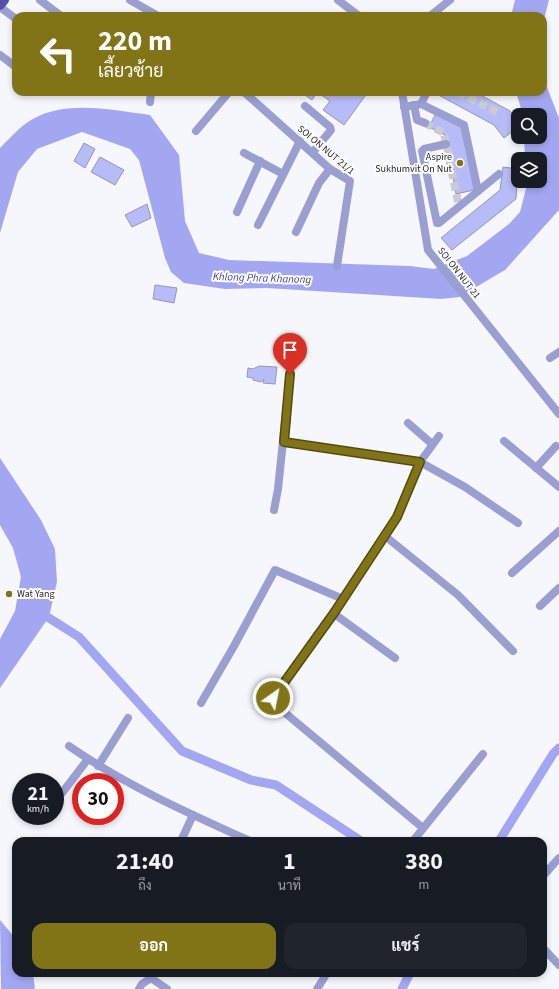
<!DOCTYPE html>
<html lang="th">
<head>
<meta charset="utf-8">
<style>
	body { margin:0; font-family:"Source Sans 3",Sarabun,sans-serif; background:#20242c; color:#f1f3f6; height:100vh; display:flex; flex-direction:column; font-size:15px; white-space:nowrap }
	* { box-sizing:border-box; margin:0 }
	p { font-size:13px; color:#9ea1a6 }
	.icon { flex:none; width:22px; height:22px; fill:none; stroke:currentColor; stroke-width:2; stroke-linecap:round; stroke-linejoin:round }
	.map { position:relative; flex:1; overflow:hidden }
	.drawer { position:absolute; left:12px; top:837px; width:535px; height:140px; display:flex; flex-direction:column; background:#171b24; border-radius:12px; box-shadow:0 2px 6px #0003 }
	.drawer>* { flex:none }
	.guide { position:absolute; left:12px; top:12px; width:535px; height:84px; border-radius:12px; box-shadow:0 2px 6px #0003; background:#817417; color:#fff; overflow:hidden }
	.fabs { position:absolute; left:511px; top:108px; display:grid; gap:8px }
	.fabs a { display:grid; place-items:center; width:36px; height:36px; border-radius:8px; background:#171b24; box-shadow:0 2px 6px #0003; font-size:20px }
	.speed { position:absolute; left:12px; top:773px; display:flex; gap:8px; font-size:20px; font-weight:700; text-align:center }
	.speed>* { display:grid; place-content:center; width:52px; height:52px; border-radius:50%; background:#171b24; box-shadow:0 2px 6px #0003; line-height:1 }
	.speed small { font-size:10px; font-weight:400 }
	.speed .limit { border:6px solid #d22; background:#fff; color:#111 }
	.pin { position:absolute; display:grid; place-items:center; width:34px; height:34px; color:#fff; margin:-41px -17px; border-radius:50% 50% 50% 0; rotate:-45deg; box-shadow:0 0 4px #0007 }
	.pin .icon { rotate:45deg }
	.me { position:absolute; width:44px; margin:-22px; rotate:33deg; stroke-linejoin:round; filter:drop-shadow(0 0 3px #0008) }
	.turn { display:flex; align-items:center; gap:14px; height:84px; padding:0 20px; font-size:18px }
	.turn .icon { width:52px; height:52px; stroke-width:2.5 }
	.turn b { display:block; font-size:28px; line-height:34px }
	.eta { display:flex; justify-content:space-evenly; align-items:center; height:68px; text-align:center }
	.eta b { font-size:24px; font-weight:700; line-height:28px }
	.button { display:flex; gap:8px; margin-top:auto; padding:8px 20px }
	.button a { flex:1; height:46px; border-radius:12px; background:#817417; color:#fff; font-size:16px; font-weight:700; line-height:46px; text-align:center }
	.button a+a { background:#20242c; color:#f1f3f6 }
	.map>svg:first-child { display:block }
	.water { fill:#a3a7f1 }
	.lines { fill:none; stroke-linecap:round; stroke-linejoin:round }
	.canal { stroke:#a3a7f1; stroke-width:9 }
	.building { fill:#b7bbf7; stroke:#9497ae }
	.minor-tunnel { stroke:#cbccd2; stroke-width:8; stroke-dasharray:8 4; stroke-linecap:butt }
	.minor { stroke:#9a9ed1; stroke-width:8 }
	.major { stroke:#5350aa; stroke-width:10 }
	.route-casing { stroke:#544b0f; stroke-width:10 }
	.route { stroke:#817417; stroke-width:7 }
	.poi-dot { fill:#817417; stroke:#fff; stroke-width:1.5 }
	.labels { text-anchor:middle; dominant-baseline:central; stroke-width:4; stroke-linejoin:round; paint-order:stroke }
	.street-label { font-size:10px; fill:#1f1f28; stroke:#fff }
	.poi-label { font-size:10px; fill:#1f1f28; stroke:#fff; text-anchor:end }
	.water-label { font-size:11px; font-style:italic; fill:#464297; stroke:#fff }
</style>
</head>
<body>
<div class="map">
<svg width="559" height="989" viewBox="0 0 559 989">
	<rect width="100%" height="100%" fill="#f6f7fc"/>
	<g class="water">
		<polygon points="515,0 549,0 543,23 543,16 511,16"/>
		<path d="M543 77 559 118V210L505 270 459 297 441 299 267 288 225 289 184 283 171 272 165 258 139 160 130 149 82 132 37 149 18 172 0 233V148C8 140 16 131 25 124 61 98 109 110 150 115L179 155 185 221 199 253 229 260 410 266 434 269 467 256 509 224 520 212 528 181H540V159H525L524 137H540V115H523L516 92H543Z"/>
		<polygon points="0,458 41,520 55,549 57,582 49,617 0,688 0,639 15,611 21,577 13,548 0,525"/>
		<polygon points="0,920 16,939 16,973 33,973 35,989 1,989"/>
	</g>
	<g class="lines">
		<g class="canal">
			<polyline points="38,611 79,637 182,751 251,780 276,785 361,841"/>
			<polyline points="499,841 553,754 559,748"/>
			<polyline points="402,989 410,973"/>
		</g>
	</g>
	<g class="building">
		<polygon points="301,92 368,92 344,125 323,110 330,101 317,92 312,100"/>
		<polygon points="433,92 475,92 510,111 518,121 518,127 504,138 494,125"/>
		<polygon points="436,113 462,126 474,190 456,194 445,135 429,127"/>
		<polygon points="84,143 95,149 85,168 74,161"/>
		<polygon points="100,157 124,170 115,185 91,172"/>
		<polygon points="503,167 518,169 516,199 452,250 441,238 500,190"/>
		<polygon points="147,204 151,218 132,227 125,215"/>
		<polygon points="155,285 177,288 174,303 153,299"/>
		<polygon points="259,366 277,367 275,384 263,383 264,379 261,382 253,380 253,378 247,377 248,368 253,369"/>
	</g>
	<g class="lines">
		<g class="minor-tunnel">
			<polyline points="458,92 497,112"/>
			<polyline points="425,123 444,133 459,207"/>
		</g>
		<g class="minor">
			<polyline points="40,0 61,16"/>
			<polyline points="130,0 158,16"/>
			<polyline points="338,0 359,16"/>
			<polyline points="0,7 16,19"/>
			<polyline points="430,16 450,0"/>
			<polyline points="0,55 16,67"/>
			<polyline points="244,92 330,169 350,181 337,266"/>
			<polyline points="402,92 428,250 559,414"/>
			<polyline points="150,102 151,92"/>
			<polyline points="421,104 464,125 478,191"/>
			<polyline points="414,105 417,120 425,123"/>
			<polyline points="305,106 330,127 331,130 313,152"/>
			<polyline points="404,107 421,104 427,92"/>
			<polyline points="196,131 229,92"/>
			<polyline points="446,144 424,149 422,151 437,223 439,223 499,174"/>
			<polyline points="244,153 283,174"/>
			<polyline points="237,212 260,161"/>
			<polyline points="258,225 300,141"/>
			<polyline points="296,232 319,183 330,169"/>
			<polyline points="550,358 559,352"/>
			<polyline points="408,423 432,444"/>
			<polyline points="504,441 559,487"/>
			<polyline points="283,442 420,462 465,487 518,523"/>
			<polyline points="536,468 556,446"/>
			<polyline points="274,510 278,489 290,374"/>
			<polyline points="385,536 458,595 513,651"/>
			<polyline points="512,573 559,531"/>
			<polyline points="540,606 559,588"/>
			<polyline points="333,613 395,658"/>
			<polyline points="201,703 234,646 275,570 343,599"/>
			<path d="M69 746C125 785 188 813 250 841"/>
			<polyline points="98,766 128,718"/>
			<polyline points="62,793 88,759"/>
			<polyline points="423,828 278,707 273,700 275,694 333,613 397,517 420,462 439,436"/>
			<polyline points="181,841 193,815"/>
			<polyline points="413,841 483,754"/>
			<polyline points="543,876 559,858"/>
			<polyline points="543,948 559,965"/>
			<polyline points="139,989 142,984 151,978 167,989"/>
			<polyline points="317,989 327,973"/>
		</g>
		<polyline class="major" points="0,5 4,0"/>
	</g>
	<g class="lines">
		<g class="route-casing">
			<polyline id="route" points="273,698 334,613 397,517 420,462 284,442 290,374"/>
		</g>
		<use href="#route" class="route"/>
	</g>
	<g class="poi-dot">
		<circle cx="460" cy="163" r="4"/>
		<circle cx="9" cy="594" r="4"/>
	</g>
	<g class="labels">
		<g class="street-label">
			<text transform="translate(326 150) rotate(40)">SOI ON NUT 21/1</text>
			<text transform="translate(459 273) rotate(52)">SOI ON NUT 21</text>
		</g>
		<g class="poi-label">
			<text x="452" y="157">Aspire<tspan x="452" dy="12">Sukhumvit On Nut</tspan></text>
			<text x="17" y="594" text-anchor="start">Wat Yang</text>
		</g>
		<g class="water-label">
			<text transform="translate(262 278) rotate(2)">Khlong Phra Khanong</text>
		</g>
	</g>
</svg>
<div class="fabs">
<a><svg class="icon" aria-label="search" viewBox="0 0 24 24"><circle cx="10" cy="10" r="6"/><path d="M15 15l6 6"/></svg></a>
<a><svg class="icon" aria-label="layers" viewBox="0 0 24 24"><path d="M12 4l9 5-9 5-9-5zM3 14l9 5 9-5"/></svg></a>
</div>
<div class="speed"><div>21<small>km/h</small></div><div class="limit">30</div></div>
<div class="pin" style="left:290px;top:374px;background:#d93025"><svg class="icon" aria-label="arrive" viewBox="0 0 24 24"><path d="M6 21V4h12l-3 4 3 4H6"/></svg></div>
<svg class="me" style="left:273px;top:698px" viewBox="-20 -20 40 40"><circle r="17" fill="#817417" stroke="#fff" stroke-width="3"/><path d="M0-11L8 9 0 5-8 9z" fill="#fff"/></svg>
<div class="guide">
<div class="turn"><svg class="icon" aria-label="left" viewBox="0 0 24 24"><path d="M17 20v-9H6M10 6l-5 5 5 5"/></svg><div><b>220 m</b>เลี้ยวซ้าย</div></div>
</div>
<section class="drawer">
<div class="eta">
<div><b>21:40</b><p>ถึง</p></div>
<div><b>1</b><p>นาที</p></div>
<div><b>380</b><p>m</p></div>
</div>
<div class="button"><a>ออก</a><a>แชร์</a></div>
</section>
</div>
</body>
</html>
